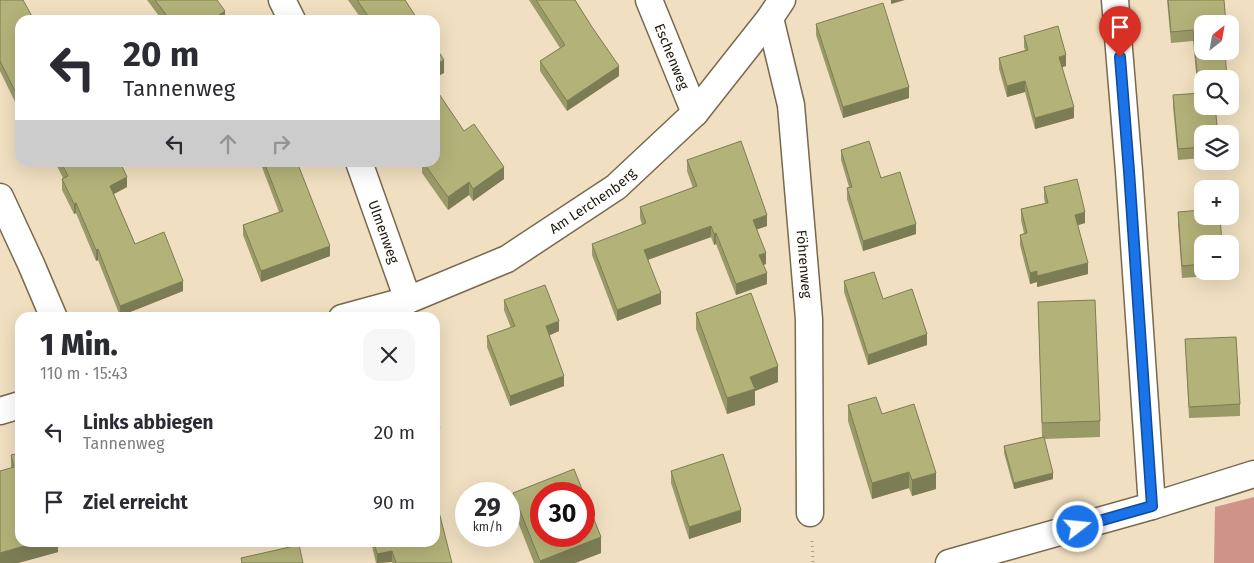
<!DOCTYPE html>
<html lang="de">
<head>
<meta charset="utf-8">
<style>
	body { margin:0; font-family:"Fira Sans",sans-serif; background:#f7f7f7; color:#2b2b33; height:100vh; display:flex; flex-direction:column; font-size:19px; white-space:nowrap }
	* { box-sizing:border-box; margin:0 }
	p { font-size:16px; color:#7c7c81 }
	.icon { flex:none; width:28px; height:28px; fill:none; stroke:currentColor; stroke-width:2; stroke-linecap:round; stroke-linejoin:round }
	.map { position:relative; flex:1; overflow:hidden }
	.panel { position:absolute; left:15px; top:312px; width:425px; height:235px; display:flex; flex-direction:column; background:#fff; border-radius:15px; box-shadow:0 5px 20px #0002 }
	.panel>* { flex:none }
	.guide { position:absolute; left:15px; top:15px; width:425px; height:152px; border-radius:15px; box-shadow:0 5px 20px #0002; background:#fff; color:#2b2b33; overflow:hidden }
	.needle { width:32px; rotate:31deg }
	.fabs { position:absolute; left:1194px; top:15px; display:grid; gap:10px }
	.fabs a { display:grid; place-items:center; width:45px; height:45px; border-radius:10px; background:#fff; box-shadow:0 5px 20px #0002; font-size:25px }
	.speed { position:absolute; left:455px; top:482px; display:flex; gap:10px; font-size:25px; font-weight:700; text-align:center }
	.speed>* { display:grid; place-content:center; width:65px; height:65px; border-radius:50%; background:#fff; box-shadow:0 5px 20px #0002; line-height:1 }
	.speed small { font-size:12px; font-weight:400 }
	.speed .limit { border:8px solid #d22; background:#fff; color:#111 }
	.pin { position:absolute; display:grid; place-items:center; width:42px; height:42px; color:#fff; margin:-51px -21px; border-radius:50% 50% 50% 0; rotate:-45deg; box-shadow:0 0 5px #0007 }
	.pin .icon { rotate:45deg }
	.me { position:absolute; width:55px; margin:-28px; rotate:74deg; stroke-linejoin:round; filter:drop-shadow(0 0 4px #0008) }
	.turn { display:flex; align-items:center; gap:18px; height:105px; padding:0 25px; font-size:22px }
	.turn .icon { width:65px; height:65px; stroke-width:2.5 }
	.turn b { display:block; font-size:35px; line-height:42px }
	.lanes { display:flex; align-items:center; height:48px; padding:0 25px; background:#0003; justify-content:center; gap:25px; direction:ltr }
	.lanes .off { opacity:.35 }
	.round { display:grid; place-items:center; flex:none; width:52px; height:52px; border-radius:15px; background:#f7f7f7 }
	.summary { display:flex; align-items:center; justify-content:space-between; height:85px; padding:0 25px }
	h1 { font-size:30px; font-weight:800; line-height:38px }
	ul { padding:0; list-style:none }
	li { display:flex; align-items:center; gap:15px; height:70px; padding:0 25px }
	li div { flex:1 }
	li b { display:block; font-size:19px }
	li em { font-style:normal }
	.map>svg:first-child { display:block }
	.forest { fill:#d0938a }
	.lines { fill:none; stroke-linecap:round; stroke-linejoin:round }
	.minor-casing { stroke:#79694e; stroke-width:29 }
	.path { stroke:#aea087; stroke-width:3; stroke-dasharray:1 4; stroke-linecap:butt }
	.minor { stroke:#fff; stroke-width:26 }
	.wall { fill:#9a9968 }
	.shaded-wall { fill:#7d7d55 }
	.building { fill:#b3b279; stroke:#7d7d55; fill-rule:evenodd }
	.route-casing { stroke:#114b97; stroke-width:12 }
	.route { stroke:#1a73e8; stroke-width:9 }
	.labels { text-anchor:middle; dominant-baseline:central; stroke-width:4; stroke-linejoin:round; paint-order:stroke }
	.street-label { font-size:14px; fill:#1f180d; stroke:#f0dfc0 }
</style>
</head>
<body>
<div class="map">
<svg width="1254" height="563" viewBox="0 0 1254 563">
	<rect width="100%" height="100%" fill="#f0dfc0"/>
	<polygon class="forest" points="1254,497 1254,563 1214,563 1215,507"/>
	<g class="lines">
		<g class="minor-casing">
			<g id="minor">
				<polyline points="282,0 292,20"/>
				<path id="s1" d="M649 0 695 113"/>
				<polyline points="1115,0 1129,171 1152,506"/>
				<path id="s2" d="M770 18 791 105 809 319 810 513"/>
				<path id="s3" d="M359 162 408 300"/>
				<polyline points="0,197 31,264 54,318"/>
				<path id="s4" d="M342 318 408 300 507 259 616 187 695 113 770 18 782 0"/>
				<polyline points="0,411 20,405"/>
				<polyline points="949,563 1152,506 1254,474"/>
			</g>
		</g>
		<polyline class="path" points="812,541 813,563"/>
		<use href="#minor" class="minor"/>
	</g>
	<g class="wall">
		<polygon points="0,0 20,20 20,112 0,71"/>
		<polygon points="147,0 217,0 225,20 162,20"/>
		<polygon points="348,0 405,0 418,20 362,20"/>
		<polygon points="529,0 575,0 619,76 567,111 540,71 540,61 560,48"/>
		<polygon points="1167,0 1224,0 1202,24 1202,158 1178,160 1173,106 1173,95 1198,93 1193,41 1171,43"/>
		<polygon points="816,24 909,98 843,118 816,35"/>
		<polygon points="1024,36 1066,66 1062,67 1074,118 1035,129 1025,92 1007,97 999,69 999,58 1025,50 1024,47"/>
		<polygon points="435,88 464,131 504,179 473,201 469,195 448,210 422,173 422,162 435,162"/>
		<polygon points="841,150 881,178 916,234 863,251 847,199 847,188 849,187 841,160"/>
		<polygon points="687,160 767,226 757,229 766,264 763,265 767,284 736,295 716,244 714,245 711,237 648,260 661,304 617,321 592,255 592,244 642,225 640,218 640,207 693,188 687,171"/>
		<polygon points="55,162 120,162 127,187 114,194 135,244 183,291 120,316 98,260 96,261 76,213 74,214 62,190 62,179 63,178"/>
		<polygon points="260,162 297,162 330,256 261,282 243,235 243,225 279,212"/>
		<polygon points="1044,187 1085,223 1078,225 1088,274 1037,287 1037,282 1030,284 1020,245 1020,235 1024,233 1021,220 1021,209 1045,203 1044,198"/>
		<polygon points="1178,212 1202,244 1202,271 1223,271 1223,275 1182,278 1178,223"/>
		<polygon points="844,281 927,345 868,365 844,292"/>
		<polygon points="504,300 559,331 549,335 564,386 510,406 487,347 487,336 511,328 504,310"/>
		<polygon points="1038,302 1100,421 1100,437 1044,439 1053,479 1014,489 1004,453 1004,446 1042,437"/>
		<polygon points="696,313 778,382 755,391 755,405 727,414 696,329"/>
		<polygon points="1185,339 1240,404 1240,416 1189,418"/>
		<polygon points="848,405 882,414 936,489 912,496 909,488 872,499 848,421"/>
		<polygon points="11,455 58,542 58,552 18,563 0,563 11,468"/>
		<polygon points="671,471 741,522 689,539 671,483"/>
		<polygon points="513,493 601,553 575,563 534,563 513,509"/>
		<polygon points="371,542 435,542 452,563 392,563 392,562 376,563"/>
	</g>
	<g class="shaded-wall">
		<polygon points="891,0 905,0 891,4"/>
		<polygon points="225,11 225,20 219,20 219,15"/>
		<polygon points="1066,55 1066,66 1059,68 1059,57"/>
		<polygon points="444,60 444,73 435,78 435,65"/>
		<polygon points="619,66 619,76 567,111 567,101"/>
		<polygon points="1025,81 1025,92 1007,97 1007,86"/>
		<polygon points="909,87 909,98 843,118 843,107"/>
		<polygon points="1074,107 1074,118 1035,129 1035,118"/>
		<polygon points="504,167 504,179 473,201 473,189"/>
		<polygon points="127,177 127,187 110,196 110,186"/>
		<polygon points="469,182 469,195 448,210 448,197"/>
		<polygon points="76,203 76,213 74,214 74,204"/>
		<polygon points="1085,212 1085,223 1075,226 1075,215"/>
		<polygon points="767,215 767,226 753,231 753,220"/>
		<polygon points="916,224 916,234 863,251 863,241"/>
		<polygon points="711,226 711,237 644,261 644,250"/>
		<polygon points="716,233 716,244 714,245 714,234"/>
		<polygon points="330,246 330,256 261,282 261,271"/>
		<polygon points="98,249 98,260 96,261 96,250"/>
		<polygon points="766,253 766,264 759,266 759,255"/>
		<polygon points="1088,263 1088,274 1037,287 1037,276"/>
		<polygon points="1037,271 1037,282 1030,284 1030,273"/>
		<polygon points="767,273 767,284 736,295 736,284"/>
		<polygon points="183,281 183,291 120,316 120,306"/>
		<polygon points="661,293 661,304 617,321 617,310"/>
		<polygon points="559,321 559,331 546,337 546,326"/>
		<polygon points="927,334 927,345 868,365 868,355"/>
		<polygon points="778,366 778,382 755,391 755,405 727,414 727,398 750,377"/>
		<polygon points="564,376 564,386 510,406 510,396"/>
		<polygon points="440,428 440,439 435,440 435,430"/>
		<polygon points="909,472 909,488 872,499 872,483"/>
		<polygon points="936,473 936,489 912,496 912,480"/>
		<polygon points="1053,473 1053,479 1014,489 1014,483"/>
		<polygon points="741,510 741,522 689,539 689,527"/>
		<polygon points="601,537 601,553 575,563 540,563 540,561"/>
		<polygon points="38,542 58,542 58,552 18,563 0,563 0,553"/>
		<polygon points="392,551 392,562 377,563 377,554"/>
	</g>
	<g class="building">
		<polygon points="0,0 23,0 34,20 20,20 20,101 0,61"/>
		<polygon points="155,0 217,0 225,11 219,15 222,20 170,20"/>
		<polygon points="357,0 405,0 418,20 371,20"/>
		<polygon points="536,0 575,0 592,27 619,66 567,101 540,61 565,45"/>
		<polygon points="1168,0 1224,0 1226,24 1202,24 1202,51 1225,51 1227,79 1202,79 1202,93 1199,93 1193,30 1171,32"/>
		<polygon points="883,3 909,87 843,107 816,24"/>
		<polygon points="1058,26 1066,55 1059,57 1074,107 1035,118 1025,81 1007,86 999,58 1028,50 1024,36"/>
		<polygon points="435,46 444,60 435,65"/>
		<polygon points="435,88 464,131 474,124 504,167 473,189 469,182 448,197 423,162 435,162 435,151 439,148 435,142"/>
		<polygon points="1202,93 1202,106 1215,106 1218,134 1202,134 1202,147 1178,149 1173,95"/>
		<polygon points="741,141 767,215 753,220 766,253 759,255 767,273 736,284 716,233 714,234 711,226 644,250 661,293 617,310 592,244 646,223 640,207 697,186 687,160"/>
		<polygon points="869,141 881,178 900,172 916,224 863,241 847,188 852,187 841,150"/>
		<polygon points="61,162 120,162 127,177 110,186 135,244 164,232 183,281 120,306 98,249 96,250 76,203 74,204 62,179 68,176"/>
		<polygon points="264,162 297,162 330,246 261,271 243,225 283,211"/>
		<polygon points="1077,179 1085,212 1075,215 1088,263 1037,276 1037,271 1030,273 1020,235 1027,233 1021,209 1048,203 1044,187"/>
		<polygon points="1202,210 1202,216 1220,216 1222,244 1202,244 1202,264 1182,266 1178,212"/>
		<polygon points="874,272 883,299 912,289 927,334 868,355 844,281"/>
		<polygon points="545,285 559,321 546,326 564,376 510,396 487,336 515,326 504,300"/>
		<polygon points="751,293 778,366 750,377 755,389 727,398 696,313"/>
		<polygon points="1095,300 1100,421 1042,423 1038,302"/>
		<polygon points="1236,337 1240,404 1189,407 1185,339"/>
		<polygon points="876,397 882,414 914,404 936,473 912,480 909,472 872,483 848,405"/>
		<polygon points="435,414 440,428 435,430"/>
		<polygon points="1044,437 1053,473 1014,483 1004,446"/>
		<polygon points="20,453 20,542 38,542 0,553 0,471 14,467 11,455"/>
		<polygon points="723,454 741,510 689,527 671,471"/>
		<path d="M574 469 601 537 540 561 513 493ZM541 494H584V536H541Z"/>
		<polygon points="438,508 452,563 396,563 392,551 377,554 374,542 435,542 435,509"/>
		<polygon points="299,545 303,563 242,563 241,558"/>
	</g>
	<g class="lines">
		<g class="route-casing">
			<polyline id="route" points="1078,527 1152,506 1129,171 1120,57"/>
		</g>
		<use href="#route" class="route"/>
	</g>
	<g class="labels">
		<g class="street-label">
			<text stroke="none"><textPath href="#s1" startOffset="61">Eschenweg</textPath></text>
			<text stroke="none"><textPath href="#s4" startOffset="279">Am Lerchenberg</textPath></text>
			<text stroke="none"><textPath href="#s3" startOffset="74">Ulmenweg</textPath></text>
			<text stroke="none"><textPath href="#s2" startOffset="249">Föhrenweg</textPath></text>
		</g>
	</g>
</svg>
<div class="fabs">
<a><svg class="needle" viewBox="-14 -14 28 28"><path d="M0-13l5 13h-10z" fill="#e53935"/><path d="M0 13l5-13h-10z" fill="#7c7c81"/></svg></a>
<a><svg class="icon" aria-label="search" viewBox="0 0 24 24"><circle cx="10" cy="10" r="6"/><path d="M15 15l6 6"/></svg></a>
<a><svg class="icon" aria-label="layers" viewBox="0 0 24 24"><path d="M12 4l9 5-9 5-9-5zM3 14l9 5 9-5"/></svg></a>
<a>+</a>
<a>−</a>
</div>
<div class="speed"><div>29<small>km/h</small></div><div class="limit">30</div></div>
<div class="pin" style="left:1120px;top:57px;background:#d93025"><svg class="icon" aria-label="arrive" viewBox="0 0 24 24"><path d="M6 21V4h12l-3 4 3 4H6"/></svg></div>
<svg class="me" style="left:1078px;top:527px" viewBox="-20 -20 40 40"><circle r="17" fill="#1a73e8" stroke="#fff" stroke-width="3"/><path d="M0-11L8 9 0 5-8 9z" fill="#fff"/></svg>
<div class="guide">
<div class="turn"><svg class="icon" aria-label="left" viewBox="0 0 24 24"><path d="M17 20v-9H6M10 6l-5 5 5 5"/></svg><div><b>20 m</b>Tannenweg</div></div>
<div class="lanes"><svg class="icon" aria-label="left" viewBox="0 0 24 24"><path d="M17 20v-9H6M10 6l-5 5 5 5"/></svg><svg class="icon off" aria-label="ahead" viewBox="0 0 24 24"><path d="M12 20V5M6 11l6-6 6 6"/></svg><svg class="icon off" aria-label="right" viewBox="0 0 24 24"><path d="M7 20v-9h11M14 6l5 5-5 5"/></svg></div>
</div>
<section class="panel">
<div class="summary"><div><h1>1 Min.</h1><p>110 m · 15:43</p></div><a class="round"><svg class="icon" aria-label="close" viewBox="0 0 24 24"><path d="M6 6l12 12M18 6L6 18"/></svg></a></div>
<ul>
<li><svg class="icon" aria-label="left" viewBox="0 0 24 24"><path d="M17 20v-9H6M10 6l-5 5 5 5"/></svg><div><b>Links abbiegen</b><p>Tannenweg</p></div><em>20 m</em></li>
<li><svg class="icon" aria-label="arrive" viewBox="0 0 24 24"><path d="M6 21V4h12l-3 4 3 4H6"/></svg><div><b>Ziel erreicht</b></div><em>90 m</em></li>
</ul>
</section>
</div>
</body>
</html>
